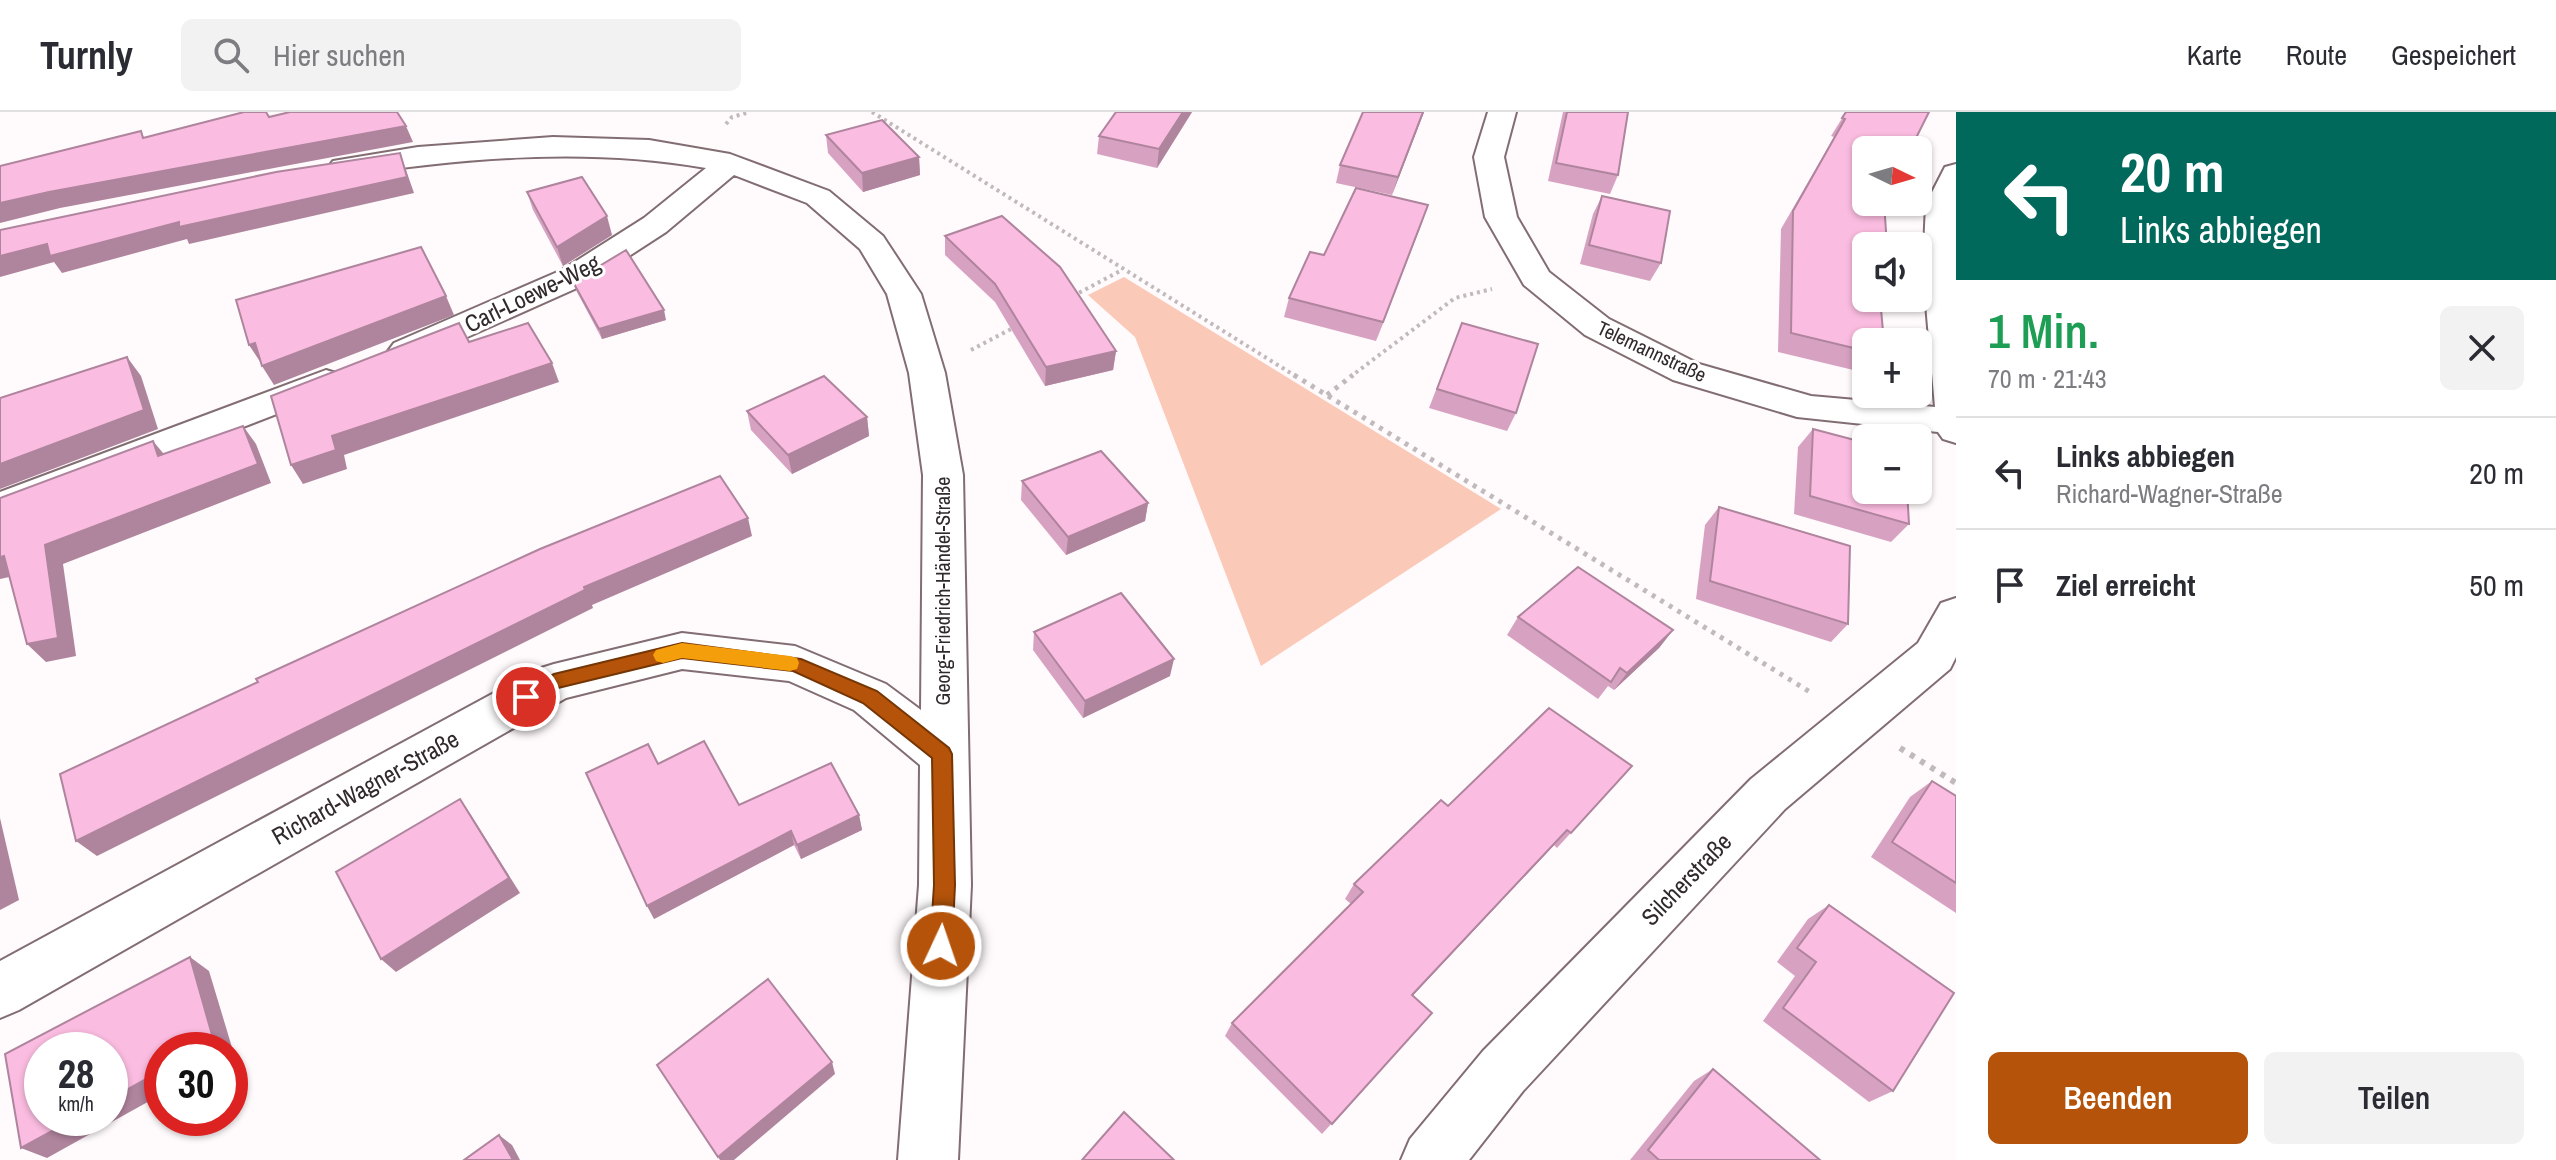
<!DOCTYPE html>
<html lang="de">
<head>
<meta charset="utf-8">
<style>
	body { margin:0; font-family:"Archivo Narrow",sans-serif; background:#f2f2f3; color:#2b2b33; height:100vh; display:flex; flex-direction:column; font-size:30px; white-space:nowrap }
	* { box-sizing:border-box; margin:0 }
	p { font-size:26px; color:#7c7c81 }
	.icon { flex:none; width:44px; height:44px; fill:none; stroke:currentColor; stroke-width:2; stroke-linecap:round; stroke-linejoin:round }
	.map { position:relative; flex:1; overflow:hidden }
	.details { display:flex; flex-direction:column; background:#fff; width:600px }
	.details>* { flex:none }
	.top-card { background:#00695c; color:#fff; overflow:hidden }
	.needle { width:52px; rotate:95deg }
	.fabs { position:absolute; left:1852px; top:24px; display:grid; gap:16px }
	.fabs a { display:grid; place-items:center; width:80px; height:80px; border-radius:12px; background:#fff; box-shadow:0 2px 6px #0004; font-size:40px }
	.speed { position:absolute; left:24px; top:920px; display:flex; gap:16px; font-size:40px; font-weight:700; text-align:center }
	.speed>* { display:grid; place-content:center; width:104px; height:104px; border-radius:50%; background:#fff; box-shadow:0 2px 6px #0004; line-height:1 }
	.speed small { font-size:20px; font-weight:400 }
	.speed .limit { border:12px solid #d22; background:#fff; color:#111 }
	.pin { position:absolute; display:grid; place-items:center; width:68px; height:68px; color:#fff; margin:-34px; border:4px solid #fff; border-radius:50%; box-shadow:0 2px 8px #0007 }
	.me { position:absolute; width:88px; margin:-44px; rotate:3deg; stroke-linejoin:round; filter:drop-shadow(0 0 6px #0008) }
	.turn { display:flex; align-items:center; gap:28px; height:168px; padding:0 32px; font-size:36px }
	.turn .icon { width:104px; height:104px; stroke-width:2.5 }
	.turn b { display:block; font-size:56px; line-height:68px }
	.round { display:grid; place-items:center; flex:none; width:84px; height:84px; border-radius:12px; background:#f2f2f3 }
	.headline { display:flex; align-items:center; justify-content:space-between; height:136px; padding:0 32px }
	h1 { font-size:48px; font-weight:600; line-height:60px; color:#1e9e55 }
	.cta { display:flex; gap:16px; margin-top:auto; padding:16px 32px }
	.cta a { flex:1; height:92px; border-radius:12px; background:#b45309; color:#fff; font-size:32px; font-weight:600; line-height:92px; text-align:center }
	.cta a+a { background:#f2f2f3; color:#2b2b33 }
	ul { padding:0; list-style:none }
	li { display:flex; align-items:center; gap:24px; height:112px; padding:0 32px; border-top:2px solid #e1e1e2 }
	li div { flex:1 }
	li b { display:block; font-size:30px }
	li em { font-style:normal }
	header { display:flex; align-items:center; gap:48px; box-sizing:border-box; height:112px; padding:0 40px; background:#fff; border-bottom:2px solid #e1e1e2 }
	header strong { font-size:38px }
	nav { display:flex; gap:44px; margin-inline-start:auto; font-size:28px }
	.search { width:560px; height:72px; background:#f2f2f3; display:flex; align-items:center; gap:20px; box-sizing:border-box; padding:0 28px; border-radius:12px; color:#7c7c81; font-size:30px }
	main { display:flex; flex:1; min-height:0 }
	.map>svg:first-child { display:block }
	.green { fill:#fbc9b7 }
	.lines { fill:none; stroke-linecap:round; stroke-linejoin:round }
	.minor-casing { stroke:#816d72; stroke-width:4 }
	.path-far2 { stroke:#c0babc; stroke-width:4; stroke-dasharray:3 4; stroke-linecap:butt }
	.path-far1 { stroke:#c0babc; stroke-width:5; stroke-dasharray:4 6; stroke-linecap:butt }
	.path { stroke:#c0babc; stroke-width:6; stroke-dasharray:5 7; stroke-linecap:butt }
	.minor { fill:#fff; fill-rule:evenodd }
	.wall { fill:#d7a2c1 }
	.shaded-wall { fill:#af849d }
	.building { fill:#fabce0; stroke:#af849d; stroke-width:2 }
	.route { fill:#b45309; stroke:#753606; stroke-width:2 }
	.slow { fill:#f59e0b }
	.labels { text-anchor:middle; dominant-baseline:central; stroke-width:6; stroke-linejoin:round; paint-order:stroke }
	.far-street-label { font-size:20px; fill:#31292b; stroke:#fff }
	.street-label { font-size:24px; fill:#31292b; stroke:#fff }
</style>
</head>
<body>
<header>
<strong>Turnly</strong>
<div class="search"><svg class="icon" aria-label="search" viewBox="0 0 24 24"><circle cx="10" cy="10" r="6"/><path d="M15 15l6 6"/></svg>Hier suchen</div>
<nav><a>Karte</a><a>Route</a><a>Gespeichert</a></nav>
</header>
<main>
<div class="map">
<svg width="1956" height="1048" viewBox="0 0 1956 1048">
	<rect width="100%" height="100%" fill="#fffafb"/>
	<polygon class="green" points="1124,165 1501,397 1261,554 1135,225 1088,183"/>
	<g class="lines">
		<g class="minor-casing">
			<g id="minor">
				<polygon points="1488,0 1516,0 1504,45 1517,105 1549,160 1609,207 1699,252 1811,284 1935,295 1923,158 1926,92 1945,55 1956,52 1956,331 1943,327 1938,320 1797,305 1673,268 1585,223 1524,173 1485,105 1474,45"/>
				<path d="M553 25 649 28 730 42 829 79 883 124 921 182 945 261 963 363 971 773 958 1048H898L919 773 920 653 854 598 789 569 682 557 566 586 19 898 0 906V849L538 557 554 552 682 521 795 534 886 572 921 598 923 363 909 261 887 182 860 137 807 91 734 63 666 120 586 172 418 247 406 250 394 247 388 239 394 231 562 158 644 106 706 56C585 35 464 46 343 64L333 61 328 55 333 49 418 35Z"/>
				<polygon points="326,258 339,262 344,270 339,278 0,409 0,380"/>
				<polygon points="1956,486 1956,545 1950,557 1785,697 1523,979 1469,1048 1401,1048 1410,1027 1483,939 1751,667 1918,531 1941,491"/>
			</g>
		</g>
		<g class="path-far2">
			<polyline points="872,0 1297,265"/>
			<polyline points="726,12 732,5 750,0"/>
			<polyline points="1073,184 1122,158"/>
			<polyline points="971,238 1015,215"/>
			<polyline points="1350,265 1455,186 1492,177"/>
		</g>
		<g class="path-far1">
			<polyline points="1294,263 1810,580"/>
			<polyline points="1327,283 1353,263"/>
		</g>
		<polyline class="path" points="1900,636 1956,671"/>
		<use href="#minor" class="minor"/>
	</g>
	<g class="wall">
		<polygon points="1116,0 1192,0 1157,56 1097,42 1099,24"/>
		<polygon points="1363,0 1424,0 1392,83 1336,71 1340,53"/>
		<polygon points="1563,0 1628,0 1618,63 1610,82 1548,69"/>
		<polygon points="1846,0 1866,38 1866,261 1778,240 1781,117 1834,25 1831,24"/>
		<polygon points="826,23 919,45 920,63 863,80 828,41"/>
		<polygon points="527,80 612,123 563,154 533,98"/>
		<polygon points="1602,84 1661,151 1650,169 1580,152 1593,102"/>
		<polygon points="1428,93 1376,229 1284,205 1289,186 1324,143"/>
		<polygon points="945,124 1116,239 1113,258 1045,274 995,190 945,143"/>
		<polygon points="573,170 666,208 602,227 577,180"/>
		<polygon points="1462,211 1516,301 1507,319 1429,296"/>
		<polygon points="747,299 867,305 869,324 792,362 751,318"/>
		<polygon points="1813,317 1909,412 1891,430 1794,402 1798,335"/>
		<polygon points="1022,369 1148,391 1145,409 1066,443 1021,388"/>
		<polygon points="1719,395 1848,512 1831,530 1696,487 1705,413"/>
		<polygon points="1518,505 1673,518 1659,536 1614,578 1608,574 1598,587 1507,523"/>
		<polygon points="1034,520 1170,564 1083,606 1033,538"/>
		<polygon points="658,652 739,693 859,703 862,718 801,747 794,733 654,807"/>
		<polygon points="1632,654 1557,736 1554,733 1413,883 1432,901 1322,1022 1225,924 1232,911 1351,792 1345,787 1354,772 1448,694"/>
		<polygon points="1932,669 1956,684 1956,801 1871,745 1910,685"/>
		<polygon points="1829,793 1893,979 1869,990 1763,909 1795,864 1777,850 1808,807"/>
		<polygon points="1713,957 1820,1048 1630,1048 1694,969"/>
	</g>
	<g class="shaded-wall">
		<polygon points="1183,0 1192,0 1157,56 1159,37"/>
		<polygon points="1423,0 1424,0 1392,83 1398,65"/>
		<polygon points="406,14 413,30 60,96 0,111 0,91 49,80"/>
		<polygon points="400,41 414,81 189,132 187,127 62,161 54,150 0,165 0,144"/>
		<polygon points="919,45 920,63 863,80 862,61"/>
		<polygon points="1428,93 1422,111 1376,229 1383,210"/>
		<polygon points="607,104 612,123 563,154 557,135"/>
		<polygon points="446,184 454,203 274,273 262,254"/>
		<polygon points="664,198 666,208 602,227 599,217"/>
		<polygon points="255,231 261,251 249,233"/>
		<polygon points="1116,239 1113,258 1045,274 1046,255"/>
		<polygon points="127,245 141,264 158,317 0,377 0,352"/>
		<polygon points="552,251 559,270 344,343 347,357 303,372 291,353 332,324"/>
		<polygon points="867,305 869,324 792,362 788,343"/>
		<polygon points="243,314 256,332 271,371 63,452 76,544 46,550 27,532 45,433"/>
		<polygon points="153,329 168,347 158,344"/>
		<polygon points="1148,391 1145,409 1066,443 1068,425"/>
		<polygon points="748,406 752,424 592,493 593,496 97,744 76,729 584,475"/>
		<polygon points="4,444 23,462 0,467 0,445"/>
		<polygon points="1673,518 1659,536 1614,578 1627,561"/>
		<polygon points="1174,547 1170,564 1083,606 1085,589"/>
		<polygon points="460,687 471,703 520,781 396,860 381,847"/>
		<polygon points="859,703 862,718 801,747 797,733"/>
		<polygon points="0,706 19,788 0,798"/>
		<polygon points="1567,718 1554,733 1401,896 1412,883"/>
		<polygon points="791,719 794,733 654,807 647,794"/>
		<polygon points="190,845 209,859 234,942 230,944 230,938 199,938"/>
		<polygon points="832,950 835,962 734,1048 720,1048 718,1045"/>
		<polygon points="162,958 162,982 47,1046 21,1036 76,1006 110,1006 110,987"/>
		<polygon points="499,1023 512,1033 520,1048 513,1048"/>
	</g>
	<g class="building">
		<polygon points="244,0 266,0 269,5 290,0 397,0 406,14 49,80 0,91 0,54 141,19 143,26"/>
		<polygon points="1116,0 1183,0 1159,37 1099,24"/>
		<polygon points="1363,0 1423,0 1398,65 1340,53"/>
		<polygon points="1567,0 1628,0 1618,63 1556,51"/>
		<polygon points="1846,0 1929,0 1910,38 1866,38 1866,90 1884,90 1887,134 1866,134 1866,186 1880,186 1884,230 1866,230 1866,239 1791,221 1793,99 1845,7 1842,6"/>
		<polygon points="882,8 919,45 862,61 826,23"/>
		<polygon points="400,41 407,65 179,115 179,110 50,144 47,132 0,144 0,118 276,60"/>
		<polygon points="582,65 607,104 557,135 527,80"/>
		<polygon points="1356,76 1428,93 1383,210 1289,186 1310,140 1324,143"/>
		<polygon points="1602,84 1670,99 1661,151 1589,133"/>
		<polygon points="1002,104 1060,155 1116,239 1046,255 995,172 945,124"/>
		<polygon points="421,135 446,184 262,254 255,231 249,233 236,188"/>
		<polygon points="626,138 664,198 599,217 573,170"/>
		<polygon points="459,211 469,230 528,211 552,251 332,324 336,338 291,353 271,284"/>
		<polygon points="1462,211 1538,232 1516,301 1437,277"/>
		<polygon points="127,245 144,298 0,352 0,286"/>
		<polygon points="824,264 867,305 788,343 747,299"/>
		<polygon points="243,314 258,352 45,433 58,526 27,532 4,444 0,445 0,386 153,329 158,344"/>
		<polygon points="1813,317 1866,331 1866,378 1907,378 1909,412 1810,384"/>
		<polygon points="1101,339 1148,391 1068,425 1022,369"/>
		<polygon points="720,364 748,406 584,475 585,478 76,729 60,662 258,570 256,567 540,437"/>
		<polygon points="1719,395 1850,434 1848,512 1710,469"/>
		<polygon points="1578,455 1673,518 1627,561 1620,556 1611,570 1518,505"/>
		<polygon points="1121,481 1174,547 1085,589 1034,520"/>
		<polygon points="1549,596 1632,654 1571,721 1567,718 1412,883 1432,901 1332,1012 1232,911 1363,780 1354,772 1441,688 1448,694"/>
		<polygon points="704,629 739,693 831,651 859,703 797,733 791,719 647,794 586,661 648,632 658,652"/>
		<polygon points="1932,669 1956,684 1956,771 1892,730"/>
		<polygon points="460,687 509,766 381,847 336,760"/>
		<polygon points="1829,793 1954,881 1893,979 1783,896 1816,850 1797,836"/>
		<polygon points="190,845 214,930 199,938 162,938 162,958 110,987 110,938 42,938 42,1006 76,1006 21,1036 5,942"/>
		<polygon points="768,867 832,950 718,1045 657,953"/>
		<polygon points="1713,957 1820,1048 1659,1048 1648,1038"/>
		<polygon points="1124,1000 1174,1048 1082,1048"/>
		<polygon points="499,1023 513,1048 464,1048"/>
	</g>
	<polygon class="route" points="682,531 801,547 877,579 949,636 952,642 955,773 952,834 949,842 941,845 933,842 930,834 934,773 932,646 863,591 793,559 682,546 558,576 526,593 519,591 516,585 519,580 554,562"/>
	<polygon class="slow" points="682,531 790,544 797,546 799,551 797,557 790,559 682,546 663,551 656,549 653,543 656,538"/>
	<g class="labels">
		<g class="far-street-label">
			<text transform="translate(1652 239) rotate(25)">Telemannstraße</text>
			<text transform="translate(942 479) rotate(-90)">Georg-Friedrich-Händel-Straße</text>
		</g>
		<g class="street-label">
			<text transform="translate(532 181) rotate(-26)">Carl-Loewe-Weg</text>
			<text transform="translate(365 675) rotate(-29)">Richard-Wagner-Straße</text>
			<text transform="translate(1686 767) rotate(-46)">Silcherstraße</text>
		</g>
	</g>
</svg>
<div class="fabs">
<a><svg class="needle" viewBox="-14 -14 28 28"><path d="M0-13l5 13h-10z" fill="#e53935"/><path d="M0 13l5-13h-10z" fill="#7c7c81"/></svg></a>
<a><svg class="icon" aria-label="sound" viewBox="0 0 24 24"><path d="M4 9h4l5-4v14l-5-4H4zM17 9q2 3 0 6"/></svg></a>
<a>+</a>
<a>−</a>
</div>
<div class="speed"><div>28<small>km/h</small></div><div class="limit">30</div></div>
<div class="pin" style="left:526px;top:585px;background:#d93025"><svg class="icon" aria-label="arrive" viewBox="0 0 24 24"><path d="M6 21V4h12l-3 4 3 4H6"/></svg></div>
<svg class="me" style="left:941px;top:834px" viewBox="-20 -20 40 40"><circle r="17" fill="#b45309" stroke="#fff" stroke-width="3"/><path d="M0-11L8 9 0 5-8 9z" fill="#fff"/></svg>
</div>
<section class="details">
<div class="top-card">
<div class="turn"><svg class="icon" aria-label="left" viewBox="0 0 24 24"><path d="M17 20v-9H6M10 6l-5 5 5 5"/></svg><div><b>20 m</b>Links abbiegen</div></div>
</div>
<div class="headline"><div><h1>1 Min.</h1><p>70 m · 21:43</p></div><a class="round"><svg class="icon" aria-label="close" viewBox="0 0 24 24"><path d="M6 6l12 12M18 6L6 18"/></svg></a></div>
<ul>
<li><svg class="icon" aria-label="left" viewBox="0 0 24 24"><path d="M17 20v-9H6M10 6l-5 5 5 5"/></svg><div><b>Links abbiegen</b><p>Richard-Wagner-Straße</p></div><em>20 m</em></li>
<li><svg class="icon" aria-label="arrive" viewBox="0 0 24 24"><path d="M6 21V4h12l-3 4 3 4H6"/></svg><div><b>Ziel erreicht</b></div><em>50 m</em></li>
</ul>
<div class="cta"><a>Beenden</a><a>Teilen</a></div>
</section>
</main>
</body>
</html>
